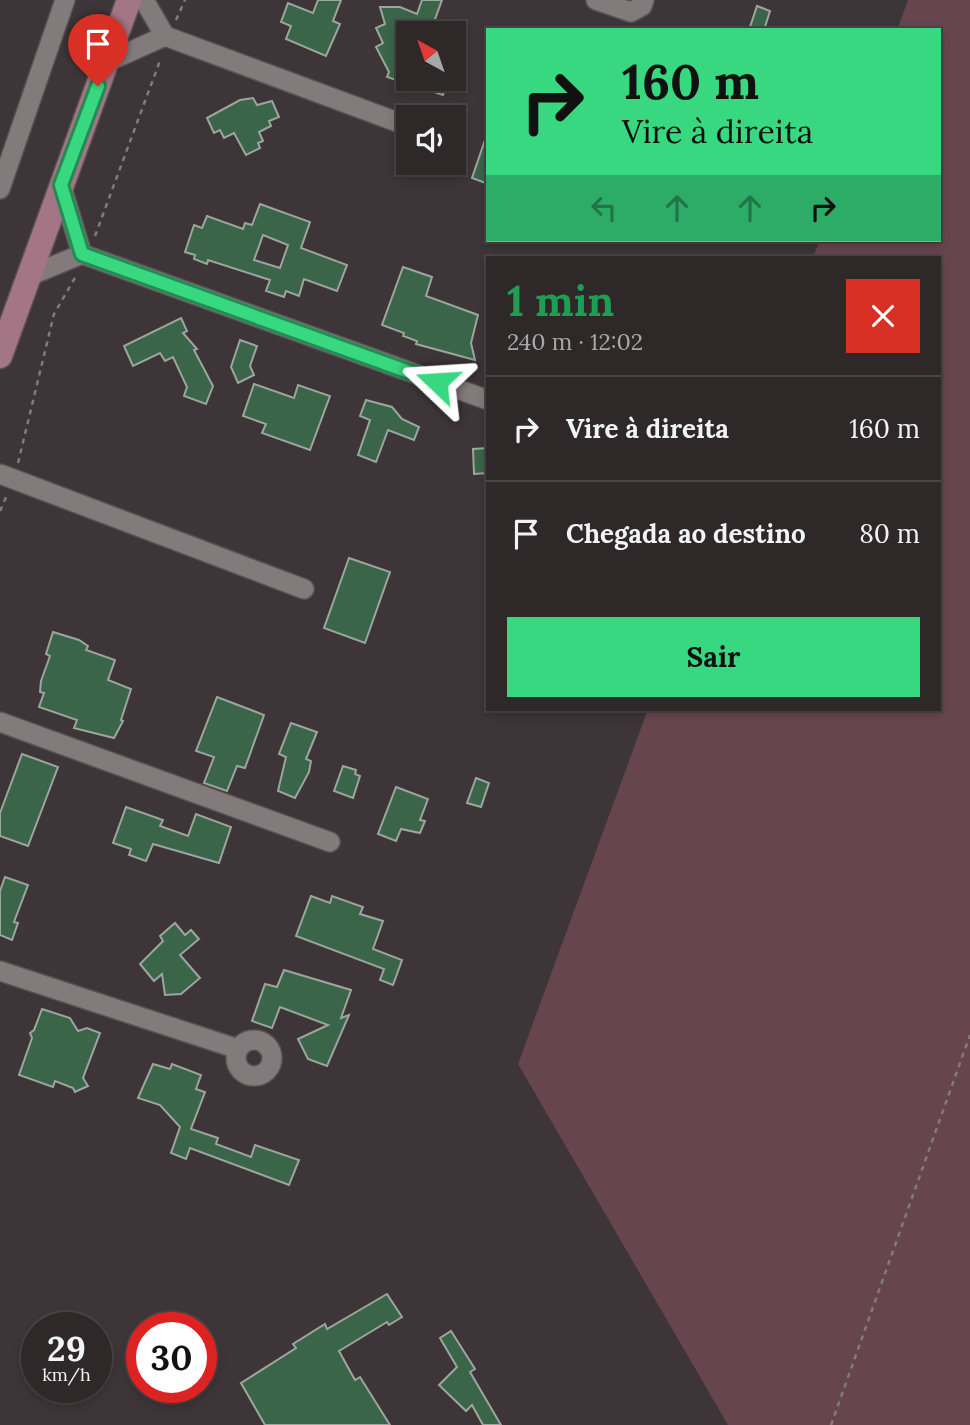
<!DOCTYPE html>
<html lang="pt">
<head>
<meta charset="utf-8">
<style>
	body { margin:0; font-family:Lora,serif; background:#3a3435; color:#f1f3f6; height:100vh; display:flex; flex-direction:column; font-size:26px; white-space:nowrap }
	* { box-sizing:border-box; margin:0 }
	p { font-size:23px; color:#a7a6a8 }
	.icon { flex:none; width:38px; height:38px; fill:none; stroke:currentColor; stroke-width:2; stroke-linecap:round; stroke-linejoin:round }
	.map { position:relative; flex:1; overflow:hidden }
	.panel { position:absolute; left:486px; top:256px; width:455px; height:455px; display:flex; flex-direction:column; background:#2e2829; border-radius:0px; box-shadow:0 4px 10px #0003,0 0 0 2px #494446 }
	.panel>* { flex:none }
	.hud { position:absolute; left:486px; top:28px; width:455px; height:214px; border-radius:0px; box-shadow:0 4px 10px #0003,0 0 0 2px #494446; background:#38d880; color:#111; overflow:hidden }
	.needle { width:46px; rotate:320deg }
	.buttons { position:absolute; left:396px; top:21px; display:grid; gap:14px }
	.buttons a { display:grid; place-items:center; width:70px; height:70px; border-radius:0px; background:#2e2829; box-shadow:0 4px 10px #0003,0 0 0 2px #494446; font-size:35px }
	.speed { position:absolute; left:21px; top:1312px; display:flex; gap:14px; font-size:35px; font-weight:700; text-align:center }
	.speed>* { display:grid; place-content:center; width:91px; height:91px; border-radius:50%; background:#2e2829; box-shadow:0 4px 10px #0003,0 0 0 2px #494446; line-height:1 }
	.speed small { font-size:18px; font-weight:400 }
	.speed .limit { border:10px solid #d22; background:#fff; color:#111 }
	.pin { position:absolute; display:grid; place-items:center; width:60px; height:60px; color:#fff; margin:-72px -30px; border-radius:50% 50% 50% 0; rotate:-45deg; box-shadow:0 0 7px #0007 }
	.pin .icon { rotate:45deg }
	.me { position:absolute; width:77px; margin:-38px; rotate:290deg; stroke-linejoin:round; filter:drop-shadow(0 0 5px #0008) }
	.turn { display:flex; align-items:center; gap:24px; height:147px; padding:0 21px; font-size:32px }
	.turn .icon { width:91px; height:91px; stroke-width:2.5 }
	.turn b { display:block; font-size:49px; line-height:60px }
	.lanes { display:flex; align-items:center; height:66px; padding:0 21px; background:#0003; justify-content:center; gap:35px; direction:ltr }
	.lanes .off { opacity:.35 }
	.round { display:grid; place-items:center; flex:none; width:74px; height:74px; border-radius:0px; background:#3a3435 }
	.overview { display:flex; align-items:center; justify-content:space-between; height:119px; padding:0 21px }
	h1 { font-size:42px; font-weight:700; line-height:52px; color:#1e9e55 }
	.primary-button { display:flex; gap:14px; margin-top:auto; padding:14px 21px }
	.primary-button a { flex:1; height:80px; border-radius:0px; background:#38d880; color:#111; font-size:28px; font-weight:700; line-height:80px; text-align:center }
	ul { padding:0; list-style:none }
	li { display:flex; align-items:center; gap:21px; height:105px; padding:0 21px; border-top:2px solid #494446 }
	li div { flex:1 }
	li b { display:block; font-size:26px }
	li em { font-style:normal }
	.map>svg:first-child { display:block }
	.green { fill:#66454f }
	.building { fill:#3a6548; stroke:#9da59f; stroke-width:2; fill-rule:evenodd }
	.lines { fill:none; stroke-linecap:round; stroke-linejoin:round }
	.minor-casing { stroke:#595154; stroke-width:22 }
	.major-casing { stroke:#595154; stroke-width:27 }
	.path { stroke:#827b7d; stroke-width:2.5; stroke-dasharray:5 5; stroke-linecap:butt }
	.minor { stroke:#837a7c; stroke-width:19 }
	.major { stroke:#a47584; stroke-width:24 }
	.route-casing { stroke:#248c53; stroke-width:18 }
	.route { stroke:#38d880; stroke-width:12 }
</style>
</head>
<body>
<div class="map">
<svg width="970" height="1425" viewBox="0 0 970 1425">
	<rect width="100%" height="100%" fill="#3d3537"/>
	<polygon class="green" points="908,0 970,0 970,1425 728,1425 518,1064 648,709 940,709 940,257 813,257 820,240 940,240 940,30 897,30"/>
	<g class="building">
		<polygon points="318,0 341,0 333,21 340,24 326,56 286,39 291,26 281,22 288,3 313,13"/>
		<polygon points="422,0 442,0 430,33 408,33 408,79 448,79 443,95 387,77 389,72 376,47 383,43 376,28 385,24 380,7 400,7 417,14"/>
		<polygon points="757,6 770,11 764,30 750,27"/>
		<polygon points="253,98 257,105 272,101 279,117 269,121 271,126 259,132 263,141 258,143 260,148 246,155 234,133 224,138 220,130 214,133 207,118 240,100"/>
		<polygon points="486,137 488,137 488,184 472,178"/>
		<path d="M260 204 310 222 301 248 347 265 337 291 304 279 299 296 286 291 284 297 266 291 270 280 208 260 207 264 194 259 195 255 185 252 194 225 202 228 207 216 243 229 245 223 252 225ZM263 235 288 245 280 268 254 260Z"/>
		<polygon points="403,267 432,277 426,296 478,315 471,343 475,360 416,344 417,341 403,336 404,333 382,325"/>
		<polygon points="181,318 187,331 183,333 197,349 194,350 213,386 206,404 184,396 187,387 173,357 165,361 160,353 133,366 124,346"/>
		<polygon points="240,340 257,346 250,366 254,375 238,383 231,367"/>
		<polygon points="254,384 294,398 298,385 330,396 310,450 262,433 266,424 243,416"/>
		<polygon points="366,400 392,407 402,419 419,427 414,440 388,430 376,462 358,455 370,420 360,416"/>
		<polygon points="488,448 488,473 474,474 473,449"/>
		<polygon points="349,558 390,572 365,643 324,628"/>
		<polygon points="53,632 79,640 88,646 86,650 115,660 108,680 131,689 121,720 123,721 114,738 74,728 77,720 39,707 44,693 40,692 41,681 50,656 46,654"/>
		<polygon points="217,697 264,715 245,768 237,766 227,791 204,783 214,757 196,751"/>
		<polygon points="291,723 317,732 306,759 311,761 309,772 295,798 278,791 286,757 279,754"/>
		<polygon points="22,754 58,767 28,846 0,836 0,813"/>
		<polygon points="343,766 356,770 355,774 360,776 353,798 334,791"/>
		<polygon points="476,778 489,783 481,807 467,803"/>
		<polygon points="396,787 428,799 420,820 425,821 420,833 401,829 396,841 378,834"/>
		<polygon points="126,807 163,820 160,826 188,836 196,814 231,827 219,863 153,844 146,861 129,855 131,849 113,843"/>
		<polygon points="5,877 28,885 14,922 18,923 12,940 0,935 0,891"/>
		<polygon points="311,896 330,903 332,896 363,907 360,914 383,921 373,949 402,960 393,985 380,980 384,969 296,936"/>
		<polygon points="175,923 185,935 191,930 199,939 180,955 200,978 181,994 165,995 162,974 154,981 140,964 163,941 160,936"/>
		<polygon points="284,970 351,990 341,1018 349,1015 327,1066 308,1059 298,1039 328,1025 280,1007 272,1028 252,1021 265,984 277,987"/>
		<polygon points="42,1009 70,1018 78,1031 87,1028 100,1033 83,1078 88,1086 75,1092 73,1088 55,1081 53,1087 19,1075 32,1038 30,1033 34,1030"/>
		<polygon points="153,1064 170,1069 172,1064 201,1075 196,1089 205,1092 191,1129 218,1138 216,1144 251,1157 255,1145 299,1160 289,1185 190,1148 186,1159 171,1153 180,1127 160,1105 138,1098"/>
		<polygon points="387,1294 402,1317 389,1325 387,1322 339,1351 355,1380 360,1377 390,1425 265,1425 241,1383 296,1348 293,1344 325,1324 327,1329"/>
		<polygon points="451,1331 475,1369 470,1372 501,1425 483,1425 472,1405 466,1411 439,1385 457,1367 440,1338"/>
	</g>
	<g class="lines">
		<g class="minor-casing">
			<g id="minor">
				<polyline points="144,0 165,36 408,126"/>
				<polyline points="596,0 631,12 642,6 644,0"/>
				<polyline points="107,62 165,36"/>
				<polyline points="61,185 82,254"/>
				<polyline points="0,189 65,0"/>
				<polyline points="29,276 82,254 488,400"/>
				<polyline points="0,474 304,589"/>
				<polyline points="0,722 330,842"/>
				<polyline points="0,971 238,1049"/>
				<circle cx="254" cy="1058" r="18"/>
			</g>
		</g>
		<g class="major-casing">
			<polyline id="major" points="0,356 129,0"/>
		</g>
		<g class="path">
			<polyline points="176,20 185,0"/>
			<polyline points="95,236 161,58"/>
			<polyline points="18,463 54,314 76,276"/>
			<polyline points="0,511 7,495"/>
			<polyline points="831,1425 970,1035"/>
		</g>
		<use href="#minor" class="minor"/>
		<use href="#major" class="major"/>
	</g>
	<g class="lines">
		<g class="route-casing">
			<polyline id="route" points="98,86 61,185 82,254 437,382"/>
		</g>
		<use href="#route" class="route"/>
	</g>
</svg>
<div class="buttons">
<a><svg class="needle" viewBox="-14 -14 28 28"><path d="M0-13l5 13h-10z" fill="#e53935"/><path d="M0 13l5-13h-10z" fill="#a7a6a8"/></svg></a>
<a><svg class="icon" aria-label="sound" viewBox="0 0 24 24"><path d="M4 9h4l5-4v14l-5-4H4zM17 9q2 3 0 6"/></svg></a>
</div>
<div class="speed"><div>29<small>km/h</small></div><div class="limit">30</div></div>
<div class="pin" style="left:98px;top:86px;background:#d93025"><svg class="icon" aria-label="arrive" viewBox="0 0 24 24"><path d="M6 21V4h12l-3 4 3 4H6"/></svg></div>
<svg class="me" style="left:437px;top:382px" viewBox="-20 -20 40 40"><path d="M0-17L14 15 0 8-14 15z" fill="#38d880" stroke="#fff" stroke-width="4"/></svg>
<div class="hud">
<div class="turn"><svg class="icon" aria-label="right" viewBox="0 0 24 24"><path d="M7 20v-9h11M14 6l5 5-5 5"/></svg><div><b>160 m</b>Vire à direita</div></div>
<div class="lanes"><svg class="icon off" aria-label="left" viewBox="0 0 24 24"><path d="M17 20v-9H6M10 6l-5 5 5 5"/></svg><svg class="icon off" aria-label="ahead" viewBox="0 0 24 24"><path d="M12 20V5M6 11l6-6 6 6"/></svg><svg class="icon off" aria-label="ahead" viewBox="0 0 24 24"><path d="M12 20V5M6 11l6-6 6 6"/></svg><svg class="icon" aria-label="right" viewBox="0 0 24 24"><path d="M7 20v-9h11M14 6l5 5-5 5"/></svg></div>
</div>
<section class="panel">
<div class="overview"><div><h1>1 min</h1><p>240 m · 12:02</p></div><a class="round" style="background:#d93025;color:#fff"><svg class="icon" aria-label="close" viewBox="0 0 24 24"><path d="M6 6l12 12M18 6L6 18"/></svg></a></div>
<ul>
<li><svg class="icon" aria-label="right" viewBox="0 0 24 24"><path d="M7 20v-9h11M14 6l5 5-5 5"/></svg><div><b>Vire à direita</b></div><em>160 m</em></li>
<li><svg class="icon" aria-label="arrive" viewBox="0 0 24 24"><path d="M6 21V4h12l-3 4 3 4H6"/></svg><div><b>Chegada ao destino</b></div><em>80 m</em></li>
</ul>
<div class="primary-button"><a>Sair</a></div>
</section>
</div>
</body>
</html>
